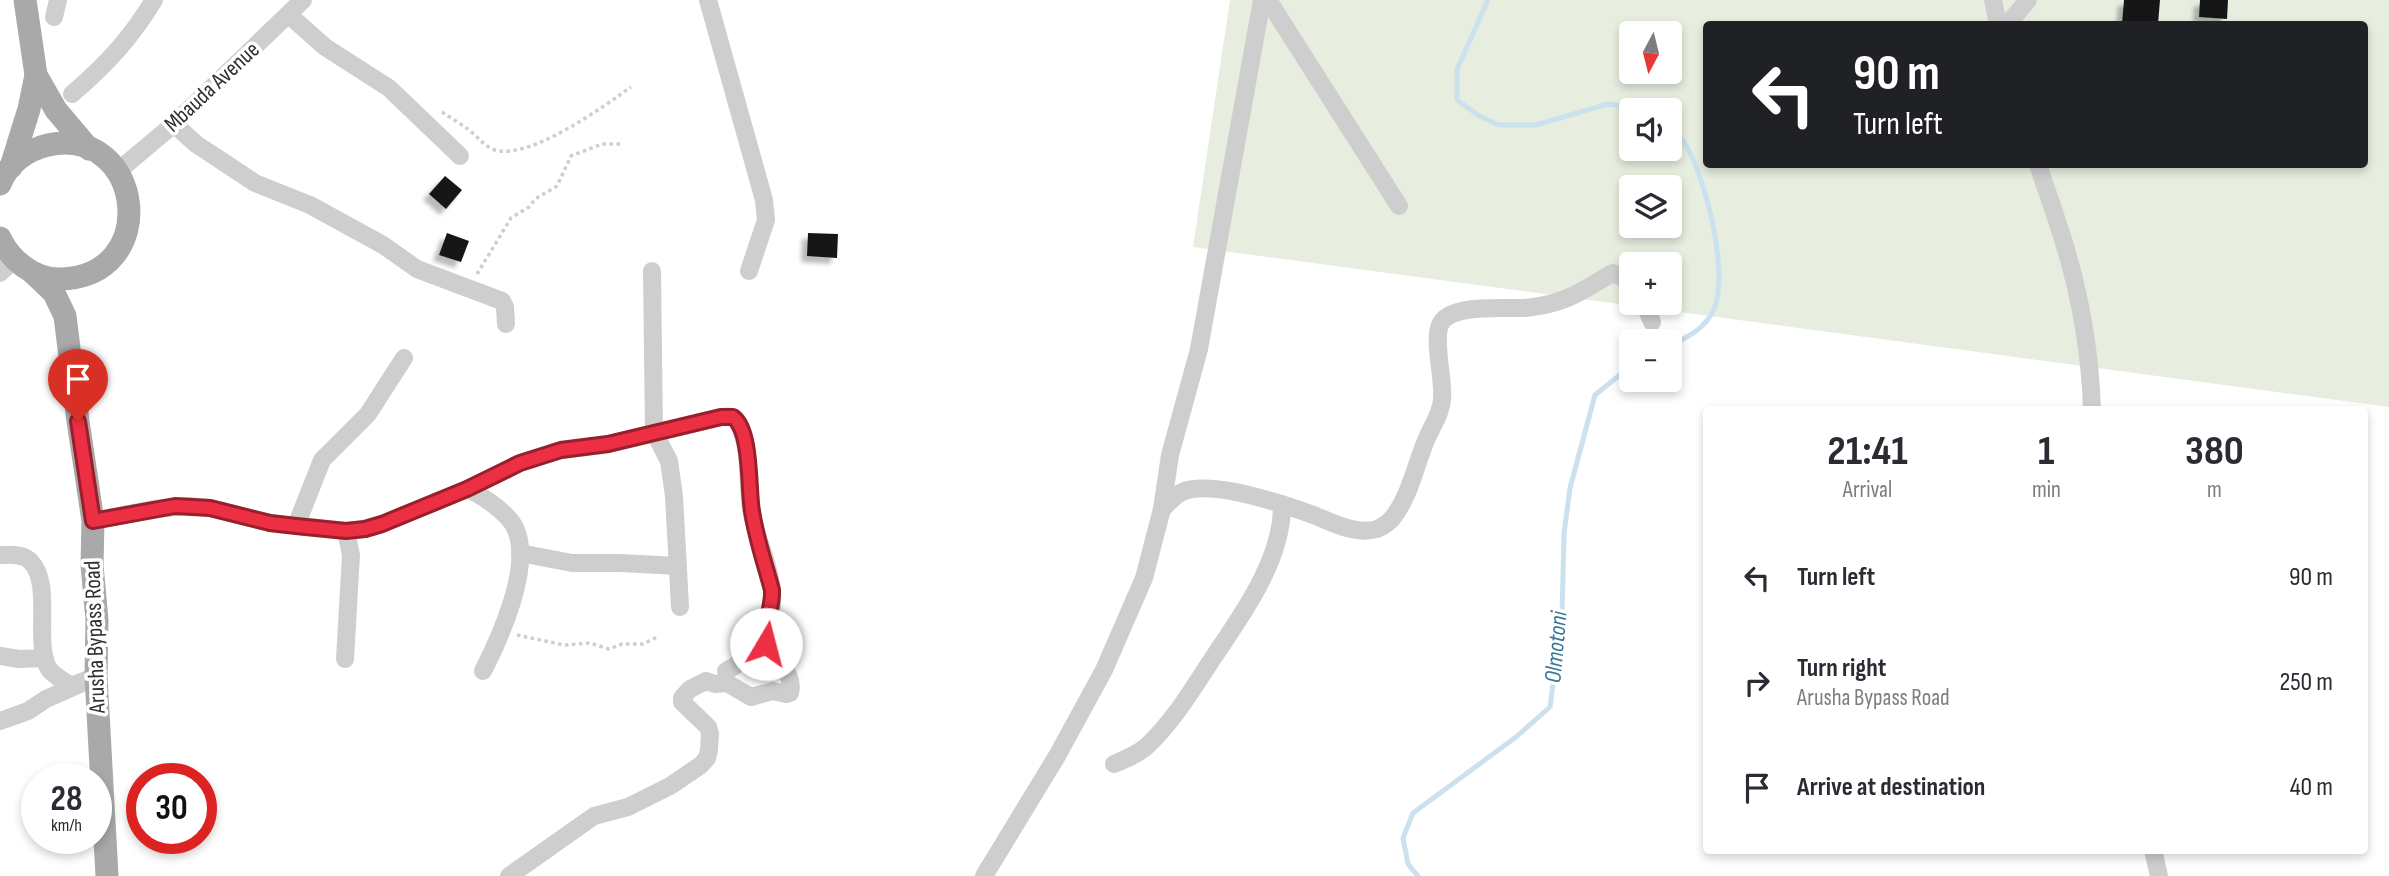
<!DOCTYPE html>
<html lang="en">
<head>
<meta charset="utf-8">
<style>
	body { margin:0; font-family:"Sofia Sans Condensed",sans-serif; background:#f2f2f3; color:#2b2b33; height:100vh; display:flex; flex-direction:column; font-size:26px; white-space:nowrap }
	* { box-sizing:border-box; margin:0 }
	p { font-size:23px; color:#7c7c81 }
	.icon { flex:none; width:38px; height:38px; fill:none; stroke:currentColor; stroke-width:2; stroke-linecap:round; stroke-linejoin:round }
	.map { position:relative; flex:1; overflow:hidden }
	.panel { position:absolute; left:1703px; top:406px; width:665px; height:448px; display:flex; flex-direction:column; background:#fff; border-radius:7px; box-shadow:0 4px 10px #0003 }
	.panel>* { flex:none }
	.hud { position:absolute; left:1703px; top:21px; width:665px; height:147px; border-radius:7px; box-shadow:0 4px 10px #0003; background:#202124; color:#fff; overflow:hidden }
	.needle { width:46px; rotate:187deg }
	.fabs { position:absolute; left:1619px; top:21px; display:grid; gap:14px }
	.fabs a { display:grid; place-items:center; width:63px; height:63px; border-radius:7px; background:#fff; box-shadow:0 4px 10px #0003; font-size:35px }
	.speed { position:absolute; left:21px; top:763px; display:flex; gap:14px; font-size:35px; font-weight:700; text-align:center }
	.speed>* { display:grid; place-content:center; width:91px; height:91px; border-radius:50%; background:#fff; box-shadow:0 4px 10px #0003; line-height:1 }
	.speed small { font-size:18px; font-weight:400 }
	.speed .limit { border:10px solid #d22; background:#fff; color:#111 }
	.pin { position:absolute; display:grid; place-items:center; width:60px; height:60px; color:#fff; margin:-72px -30px; border-radius:50% 50% 50% 0; rotate:-45deg; box-shadow:0 0 7px #0007 }
	.pin .icon { rotate:45deg }
	.me { position:absolute; width:77px; margin:-38px; rotate:8deg; stroke-linejoin:round; filter:drop-shadow(0 0 5px #0008) }
	.turn { display:flex; align-items:center; gap:24px; height:147px; padding:0 35px; font-size:32px }
	.turn .icon { width:91px; height:91px; stroke-width:2.5 }
	.turn b { display:block; font-size:49px; line-height:60px }
	.eta { display:flex; justify-content:space-evenly; align-items:center; height:119px; text-align:center }
	.eta b { font-size:42px; font-weight:700; line-height:49px }
	ul { padding:0; list-style:none }
	li { display:flex; align-items:center; gap:21px; height:105px; padding:0 35px }
	li div { flex:1 }
	li b { display:block; font-size:26px }
	li em { font-style:normal }
	.map>svg:first-child { display:block }
	.green { fill:#e7eedf; fill-rule:evenodd }
	.lines { fill:none; stroke-linecap:round; stroke-linejoin:round }
	.stream { stroke:#cbe1ee; stroke-width:5 }
	.building { fill:#181818; filter:url(#shadow) }
	.path { stroke:#cecece; stroke-width:3.5; stroke-dasharray:3.5 3.5; stroke-linecap:butt }
	.minor { stroke:#cecece; stroke-width:18 }
	.major { stroke:#a9a9a9; stroke-width:23 }
	.route-casing { stroke:#991f2b; stroke-width:18 }
	.route { stroke:#ec2f42; stroke-width:12 }
	.labels { text-anchor:middle; dominant-baseline:central; stroke-width:7; stroke-linejoin:round; paint-order:stroke }
	.street-label { font-size:23px; fill:#313131; stroke:#fff }
	.water-label { font-size:24px; font-style:italic; fill:#3b7697; stroke:#fff }
</style>
</head>
<body>
<div class="map">
<svg width="2389" height="876" viewBox="0 0 2389 876">
	<defs>
		<filter id="shadow"><feDropShadow dx="-6" dy="6" stdDeviation="2" flood-color="#0004"/></filter>
	</defs>
	<rect width="100%" height="100%" fill="#fff"/>
	<path class="green" d="M1230 0H2389V407L1193 247ZM1706 24H2364V164H1706ZM1631 33H1670V72H1631ZM1631 110H1670V149H1631ZM1631 187H1670V226H1631ZM1631 264H1670V303H1631Z"/>
	<g class="lines">
		<g class="stream">
			<polyline points="1488,0 1457,69 1457,100 1478,115 1498,125 1536,125 1608,104 1653,110"/>
			<path d="M1670 127C1674 132 1681 137 1684 142 1706 178 1729 271 1714 309 1705 329 1688 337 1670 346"/>
			<polyline points="1418,876 1408,864 1403,838 1413,813 1516,737 1550,707 1562,616 1564,534 1570,488 1595,395 1631,366"/>
		</g>
	</g>
	<g class="building">
		<polygon points="2124,0 2160,0 2158,24 2122,24"/>
		<polygon points="2200,0 2228,0 2227,19 2199,17"/>
		<polygon points="445,176 462,190 446,209 429,194"/>
		<polygon points="447,233 469,241 461,262 439,255"/>
		<polygon points="808,233 838,234 837,258 807,256"/>
	</g>
	<g class="lines">
		<g class="path">
			<path d="M442 112C451 118 461 124 469 130 478 137 484 146 495 150 530 160 603 107 631 87"/>
			<polyline points="477,274 511,218 529,207 535,199 557,186 571,156 602,144 622,144"/>
			<polyline points="517,635 564,645 590,643 609,649 622,644 643,644 657,637"/>
		</g>
		<g class="minor">
			<polyline points="708,0 764,200 766,220 749,271"/>
			<polyline points="1268,0 1399,206"/>
			<polyline points="1993,0 1998,24"/>
			<polyline points="289,15 325,47 389,88 460,156"/>
			<polyline points="54,17 58,0"/>
			<polyline points="2008,24 2028,0"/>
			<path d="M72 94C107 64 130 39 154 0"/>
			<polyline points="174,124 196,144 255,183 310,205 383,245 417,269 502,301 505,307 506,324"/>
			<path d="M2038 164C2043 182 2050 198 2055 215 2077 278 2090 344 2092 410"/>
			<polyline points="118,171 174,124 303,0"/>
			<polyline points="652,271 654,432 669,461 674,496 680,607"/>
			<polyline points="0,273 14,260"/>
			<polyline points="1644,303 1652,322"/>
			<path d="M467 489C482 495 510 514 516 530 532 567 500 638 483 671"/>
			<path d="M1162 509C1168 504 1174 496 1182 492 1212 479 1286 505 1316 516 1335 524 1357 535 1377 529 1384 526 1390 522 1394 516 1411 493 1416 463 1427 438 1433 424 1441 414 1442 399 1444 378 1433 342 1440 325 1449 303 1505 309 1525 308 1535 307 1547 305 1556 302 1578 296 1594 283 1613 273L1631 281"/>
			<path d="M93 521 154 509 188 506 210 508 270 523 346 531 365 529 382 524 467 489 520 463 561 450 609 444 721 417C729 416 736 416 739 424 751 451 747 481 751 509 755 537 770 564 772 592 775 625 755 657 726 671"/>
			<polyline points="296,526 322,460 368,414 404,358"/>
			<polyline points="520,553 572,563 620,563 678,566"/>
			<path d="M0 555C10 555 24 553 31 562 53 584 33 644 49 669 54 676 64 681 71 686L96 676"/>
			<polyline points="0,656 19,659 45,658"/>
			<polyline points="345,659 351,555 346,531"/>
			<polyline points="0,721 28,711 46,699 80,684"/>
			<path d="M1114 764C1126 759 1138 754 1147 746 1175 720 1194 686 1215 655 1244 612 1283 558 1282 504"/>
			<polyline points="2153,850 2159,876"/>
			<path d="M509 876 594 816 628 807 670 786 701 765 707 758 709 750 710 734 708 727 682 702V698L690 689 706 681 715 684 727 683 751 697 773 691 786 694 790 693C796 668 767 658 764 634"/>
			<polyline points="984,876 1057,756 1104,670 1144,578 1162,509 1170,455 1199,349 1262,0"/>
		</g>
		<g class="major">
			<polyline points="36,75 56,110 89,149"/>
			<polyline points="11,167 29,109 36,75 25,0"/>
			<path d="M0 184C8 164 26 150 48 145 144 125 163 278 59 279 34 279 10 260 0 238"/>
			<polyline points="33,273 54,293 65,316 78,421 93,521 92,565 97,620 96,676 107,876"/>
		</g>
	</g>
	<g class="lines">
		<g class="route-casing">
			<path id="route" d="M78 421 93 521 175 506 210 508 270 523 296 526 346 531 365 529 382 524 467 489 520 463 561 450 608 444 721 417H733C752 431 748 489 752 511 756 538 765 564 772 590 773 609 763 626 766 644"/>
		</g>
		<use href="#route" class="route"/>
	</g>
	<g class="labels">
		<g class="street-label">
			<text transform="translate(212 87) rotate(-43)">Mbauda Avenue</text>
			<text transform="translate(95 637) rotate(-92)">Arusha Bypass Road</text>
		</g>
		<g class="water-label">
			<text transform="translate(1556 647) rotate(-85)">Olmotoni</text>
		</g>
	</g>
</svg>
<div class="fabs">
<a><svg class="needle" viewBox="-14 -14 28 28"><path d="M0-13l5 13h-10z" fill="#e53935"/><path d="M0 13l5-13h-10z" fill="#7c7c81"/></svg></a>
<a><svg class="icon" aria-label="sound" viewBox="0 0 24 24"><path d="M4 9h4l5-4v14l-5-4H4zM17 9q2 3 0 6"/></svg></a>
<a><svg class="icon" aria-label="layers" viewBox="0 0 24 24"><path d="M12 4l9 5-9 5-9-5zM3 14l9 5 9-5"/></svg></a>
<a>+</a>
<a>−</a>
</div>
<div class="speed"><div>28<small>km/h</small></div><div class="limit">30</div></div>
<div class="pin" style="left:78px;top:421px;background:#d93025"><svg class="icon" aria-label="arrive" viewBox="0 0 24 24"><path d="M6 21V4h12l-3 4 3 4H6"/></svg></div>
<svg class="me" style="left:766px;top:644px" viewBox="-20 -20 40 40"><circle r="19" fill="#fff"/><path d="M0-13L10 11 0 6-10 11z" fill="#ec2f42"/></svg>
<div class="hud">
<div class="turn"><svg class="icon" aria-label="left" viewBox="0 0 24 24"><path d="M17 20v-9H6M10 6l-5 5 5 5"/></svg><div><b>90 m</b>Turn left</div></div>
</div>
<section class="panel">
<div class="eta">
<div><b>21:41</b><p>Arrival</p></div>
<div><b>1</b><p>min</p></div>
<div><b>380</b><p>m</p></div>
</div>
<ul>
<li><svg class="icon" aria-label="left" viewBox="0 0 24 24"><path d="M17 20v-9H6M10 6l-5 5 5 5"/></svg><div><b>Turn left</b></div><em>90 m</em></li>
<li><svg class="icon" aria-label="right" viewBox="0 0 24 24"><path d="M7 20v-9h11M14 6l5 5-5 5"/></svg><div><b>Turn right</b><p>Arusha Bypass Road</p></div><em>250 m</em></li>
<li><svg class="icon" aria-label="arrive" viewBox="0 0 24 24"><path d="M6 21V4h12l-3 4 3 4H6"/></svg><div><b>Arrive at destination</b></div><em>40 m</em></li>
</ul>
</section>
</div>
</body>
</html>
